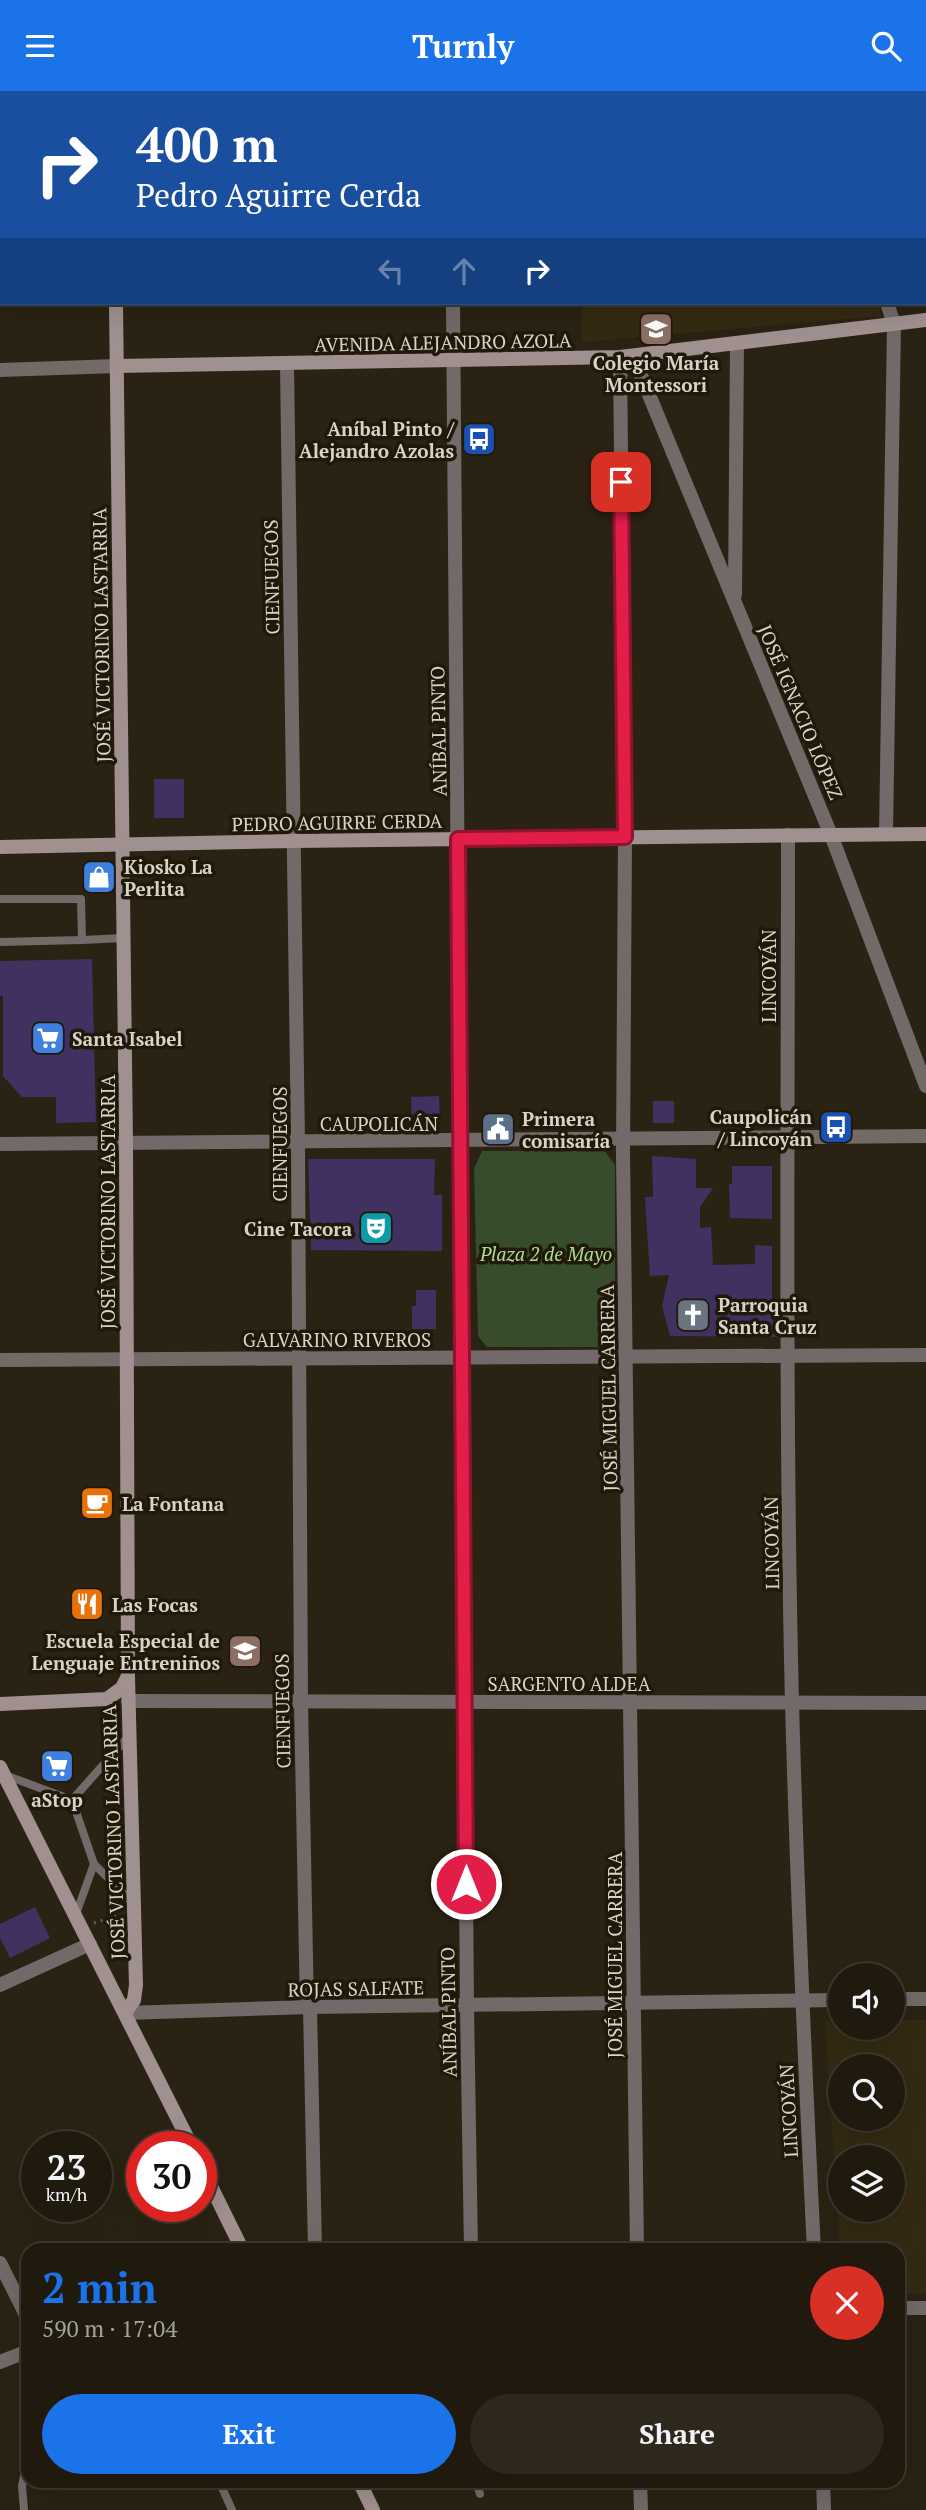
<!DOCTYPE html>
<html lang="en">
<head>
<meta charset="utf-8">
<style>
	body { margin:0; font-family:"PT Serif",serif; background:#2d271c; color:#f1f3f6; height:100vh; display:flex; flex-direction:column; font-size:26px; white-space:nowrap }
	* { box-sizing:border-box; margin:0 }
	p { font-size:23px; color:#a2a19e }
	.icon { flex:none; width:38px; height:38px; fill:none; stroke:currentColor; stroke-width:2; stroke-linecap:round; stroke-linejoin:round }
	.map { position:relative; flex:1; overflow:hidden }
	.sheet { position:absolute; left:21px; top:2152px; width:884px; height:245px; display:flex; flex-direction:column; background:#201a0e; border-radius:21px; box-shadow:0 7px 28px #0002,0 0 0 2px #3d382e }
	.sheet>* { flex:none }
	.banner { position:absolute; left:0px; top:0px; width:928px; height:214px; box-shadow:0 7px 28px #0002,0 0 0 2px #3d382e; background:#1a4fa0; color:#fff; overflow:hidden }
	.fabs { position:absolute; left:828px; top:1872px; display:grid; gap:14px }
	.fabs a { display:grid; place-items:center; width:77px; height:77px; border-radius:50%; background:#201a0e; box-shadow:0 7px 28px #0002,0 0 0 2px #3d382e; font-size:35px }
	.speed { position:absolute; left:21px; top:2040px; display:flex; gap:14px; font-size:35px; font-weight:700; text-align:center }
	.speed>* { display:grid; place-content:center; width:91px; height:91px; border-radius:50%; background:#201a0e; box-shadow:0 7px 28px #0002,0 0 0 2px #3d382e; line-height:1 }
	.speed small { font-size:18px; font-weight:400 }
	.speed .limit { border:10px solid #d22; background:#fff; color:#111 }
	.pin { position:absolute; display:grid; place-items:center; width:60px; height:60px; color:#fff; margin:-30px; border-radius:14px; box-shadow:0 4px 10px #0006 }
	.me { position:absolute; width:77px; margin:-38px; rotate:0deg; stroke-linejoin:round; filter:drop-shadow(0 0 5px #0008) }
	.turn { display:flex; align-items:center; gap:24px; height:147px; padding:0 21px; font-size:32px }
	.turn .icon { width:91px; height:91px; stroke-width:2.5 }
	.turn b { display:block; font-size:49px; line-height:60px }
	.lanes { display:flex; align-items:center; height:66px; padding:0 21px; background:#0003; justify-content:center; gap:35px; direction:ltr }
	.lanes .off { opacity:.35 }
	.round { display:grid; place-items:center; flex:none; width:74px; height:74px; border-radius:37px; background:#2d271c }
	.head { display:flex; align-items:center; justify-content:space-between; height:119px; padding:0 21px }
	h1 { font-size:42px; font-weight:800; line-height:52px; color:#1a73e8 }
	.cta { display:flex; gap:14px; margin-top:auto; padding:14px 21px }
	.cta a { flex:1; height:80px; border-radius:42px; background:#1a73e8; color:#fff; font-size:28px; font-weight:800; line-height:80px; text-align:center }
	.cta a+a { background:#2d271c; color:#f1f3f6 }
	header { display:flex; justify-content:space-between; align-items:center; height:91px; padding:0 21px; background:#1a73e8; color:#fff; font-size:32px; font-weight:800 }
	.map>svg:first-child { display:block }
	.built { fill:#342a13; fill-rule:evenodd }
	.green { fill:#374b2d }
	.building { fill:#413160 }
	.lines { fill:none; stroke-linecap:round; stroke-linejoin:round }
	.path { stroke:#605a4c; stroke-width:3.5; stroke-dasharray:2 5; stroke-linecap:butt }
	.lane { stroke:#736969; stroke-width:8 }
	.street { stroke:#736969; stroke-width:14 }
	.secondary { stroke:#a19090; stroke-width:14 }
	.route-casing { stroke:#92132f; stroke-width:18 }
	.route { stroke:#e11d48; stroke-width:12 }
	.labels { text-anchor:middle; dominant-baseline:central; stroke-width:7; stroke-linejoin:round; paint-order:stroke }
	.street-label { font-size:19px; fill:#d7d3c8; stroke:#201909 }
	.poi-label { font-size:19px; font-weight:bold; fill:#d7d3c8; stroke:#201909; text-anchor:start }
	.park-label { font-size:19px; font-style:italic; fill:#abdd94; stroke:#201909 }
</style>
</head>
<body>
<header><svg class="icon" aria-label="menu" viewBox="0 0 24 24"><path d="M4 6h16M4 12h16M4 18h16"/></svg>Turnly<svg class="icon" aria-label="search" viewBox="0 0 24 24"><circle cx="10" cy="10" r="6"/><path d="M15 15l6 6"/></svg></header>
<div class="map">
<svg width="926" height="2419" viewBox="0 0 926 2419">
	<rect width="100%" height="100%" fill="#2a2313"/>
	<g class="built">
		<polygon points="582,212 877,212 882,225 581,251"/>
		<path d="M840 1929V1937H892L893 1929H926V2203H898V2160L840 2159 825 1930ZM840 1976H892V2028H840ZM840 2067H892V2119H840Z"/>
	</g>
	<polygon class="green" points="482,1060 605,1060 615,1074 615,1247 607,1256 487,1256 478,1245 474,1078"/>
	<g class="building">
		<rect x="154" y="688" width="30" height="39"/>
		<polygon points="92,868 96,1031 56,1032 56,1006 22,1006 3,985 3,905 0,905 0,870"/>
		<polygon points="439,1005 440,1030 431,1037 412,1038 411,1006"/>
		<rect x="653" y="1010" width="21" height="22"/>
		<polygon points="652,1065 696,1068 696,1097 713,1097 700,1116 700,1137 711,1136 713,1174 755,1173 755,1154 772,1155 772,1229 778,1230 778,1246 670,1245 662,1215 669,1184 650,1185 645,1106 653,1106"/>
		<polygon points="308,1068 435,1068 434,1104 442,1104 442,1160 311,1159"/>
		<polygon points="732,1075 772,1075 772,1128 730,1127 729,1093 732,1093"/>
		<polygon points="416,1199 436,1199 436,1238 412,1238 412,1215 416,1215"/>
		<polygon points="35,1816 50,1847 10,1867 0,1847 0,1833"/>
	</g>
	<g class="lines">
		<polyline class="path" points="94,1832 120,1824"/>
		<g class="lane">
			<polyline points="0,808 81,808 82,849 0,851"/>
			<polyline points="82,849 124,847"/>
			<polyline points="5,1684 72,1709 94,1773 76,1823"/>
			<polyline points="72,1709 128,1646"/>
			<polyline points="94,1773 134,1813"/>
			<polyline points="219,2390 232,2419"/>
			<polyline points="476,2390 480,2403"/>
			<polyline points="24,2419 22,2395 28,2365"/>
		</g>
		<g class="street">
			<polyline points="451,0 451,2"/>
			<polyline points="624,0 625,2"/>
			<polyline points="853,0 853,2"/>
			<polyline points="453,212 467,1915 471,2160"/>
			<polyline points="633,265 831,744 926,995"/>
			<polyline points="620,266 625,746 623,1062 637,2160"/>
			<polyline points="287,273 298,1052 301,1611 307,1917"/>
			<polyline points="0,279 117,275"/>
			<polyline points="735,504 737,252"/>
			<polyline points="886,743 894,233 887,212"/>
			<path d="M788 744C788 1034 785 1323 792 1612 797 1795 805 1977 814 2160"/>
			<polyline points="0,1053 926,1045"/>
			<polyline points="0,1269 926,1264"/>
			<polyline points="128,1610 926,1612"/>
			<polyline points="0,1894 90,1853"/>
			<polyline points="892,1908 926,1908"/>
			<polyline points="310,1916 315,2160"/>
			<polyline points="125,1922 310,1916 840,1909"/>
			<polyline points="0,2172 28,2228"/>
			<polyline points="898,2217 926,2217"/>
			<polyline points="0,2271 28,2260"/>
			<polyline points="640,2390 641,2419"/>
			<polyline points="823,2390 824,2419"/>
		</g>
		<g class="secondary">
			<polyline points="114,0 114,2"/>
			<polyline points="116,212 126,1053 128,1586 136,1894 134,1909 125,1922"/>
			<polyline points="117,275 620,266 926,229"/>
			<polyline points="0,756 294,750 926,743"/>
			<polyline points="0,1613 107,1608 122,1597 127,1587"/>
			<polyline points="0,1676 192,2056"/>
			<polyline points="201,2075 243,2160"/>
			<polyline points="359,2390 373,2419"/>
		</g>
	</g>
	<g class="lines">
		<g class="route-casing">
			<polyline id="route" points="466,1793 458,748 625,746 621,391"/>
		</g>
		<use href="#route" class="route"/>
	</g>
	<defs>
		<g id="school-square" transform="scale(1.75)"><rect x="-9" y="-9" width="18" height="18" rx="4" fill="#8d6e63" stroke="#201909"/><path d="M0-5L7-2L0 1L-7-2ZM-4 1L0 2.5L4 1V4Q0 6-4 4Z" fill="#fff"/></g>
		<g id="bus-square" transform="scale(1.75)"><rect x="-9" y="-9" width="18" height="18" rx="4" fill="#1a4fb4" stroke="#201909"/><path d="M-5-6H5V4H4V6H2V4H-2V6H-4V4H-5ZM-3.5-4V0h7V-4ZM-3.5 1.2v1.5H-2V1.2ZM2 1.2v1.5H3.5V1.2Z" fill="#fff"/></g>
		<g id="shop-square" transform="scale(1.75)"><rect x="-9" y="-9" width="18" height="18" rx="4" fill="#3f7fe0" stroke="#201909"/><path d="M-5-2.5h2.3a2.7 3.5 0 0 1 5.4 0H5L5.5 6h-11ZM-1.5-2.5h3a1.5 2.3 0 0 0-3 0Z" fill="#fff"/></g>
		<g id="supermarket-square" transform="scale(1.75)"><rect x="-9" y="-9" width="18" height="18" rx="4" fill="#3f7fe0" stroke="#201909"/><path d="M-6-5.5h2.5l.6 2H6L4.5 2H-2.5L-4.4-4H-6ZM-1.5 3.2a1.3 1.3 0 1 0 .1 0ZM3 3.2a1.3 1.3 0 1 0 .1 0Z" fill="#fff"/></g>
		<g id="civic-square" transform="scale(1.75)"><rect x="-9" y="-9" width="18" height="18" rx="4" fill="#5c6f8a" stroke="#201909"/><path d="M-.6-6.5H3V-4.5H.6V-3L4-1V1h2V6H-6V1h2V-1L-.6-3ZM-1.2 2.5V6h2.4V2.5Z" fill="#fff"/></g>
		<g id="theatre-square" transform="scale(1.75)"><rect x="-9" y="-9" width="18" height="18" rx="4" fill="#0f9aa8" stroke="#201909"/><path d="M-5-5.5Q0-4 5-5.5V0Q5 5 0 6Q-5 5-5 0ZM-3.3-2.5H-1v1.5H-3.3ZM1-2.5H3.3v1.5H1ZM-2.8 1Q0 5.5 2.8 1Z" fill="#fff"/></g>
		<g id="church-square" transform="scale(1.75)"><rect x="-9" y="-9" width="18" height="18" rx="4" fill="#6b7280" stroke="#201909"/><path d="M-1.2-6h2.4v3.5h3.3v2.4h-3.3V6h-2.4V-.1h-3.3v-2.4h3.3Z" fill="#fff"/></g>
		<g id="cafe-square" transform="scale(1.75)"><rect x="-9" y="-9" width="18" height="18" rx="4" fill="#e8710a" stroke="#201909"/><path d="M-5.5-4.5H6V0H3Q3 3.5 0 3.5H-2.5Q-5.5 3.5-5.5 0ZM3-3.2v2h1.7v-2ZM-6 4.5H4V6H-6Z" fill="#fff"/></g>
		<g id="restaurant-square" transform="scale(1.75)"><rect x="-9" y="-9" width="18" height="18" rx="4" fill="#e8710a" stroke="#201909"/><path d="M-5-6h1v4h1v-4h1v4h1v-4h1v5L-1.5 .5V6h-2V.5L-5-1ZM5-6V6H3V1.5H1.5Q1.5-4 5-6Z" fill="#fff"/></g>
	</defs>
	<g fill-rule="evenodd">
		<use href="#school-square" x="656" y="238"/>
		<use href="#bus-square" x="479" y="348"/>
		<use href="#shop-square" x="99" y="786"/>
		<use href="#supermarket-square" x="48" y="947"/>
		<use href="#bus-square" x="836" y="1036"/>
		<use href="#civic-square" x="498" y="1038"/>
		<use href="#theatre-square" x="376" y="1137"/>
		<use href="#church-square" x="693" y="1224"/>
		<use href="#cafe-square" x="97" y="1412"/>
		<use href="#restaurant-square" x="87" y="1513"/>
		<use href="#school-square" x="245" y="1560"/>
		<use href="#supermarket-square" x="57" y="1675"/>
	</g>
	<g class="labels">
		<g class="street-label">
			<text transform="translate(443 251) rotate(-1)">AVENIDA ALEJANDRO AZOLA</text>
			<text transform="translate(271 486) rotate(-91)">CIENFUEGOS</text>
			<text transform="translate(101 544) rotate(-91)">JOSÉ VICTORINO LASTARRIA</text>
			<text transform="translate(801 621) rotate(67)">JOSÉ IGNACIO LÓPEZ</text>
			<text transform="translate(438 640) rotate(-91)">ANÍBAL PINTO</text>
			<text transform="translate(337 731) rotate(-1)">PEDRO AGUIRRE CERDA</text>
			<text transform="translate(768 885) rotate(-90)">LINCOYÁN</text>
			<text x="379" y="1032">CAUPOLICÁN</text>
			<text transform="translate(279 1053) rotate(-90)">CIENFUEGOS</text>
			<text transform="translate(107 1111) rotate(-90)">JOSÉ VICTORINO LASTARRIA</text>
			<text x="337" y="1248">GALVARINO RIVEROS</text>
			<text transform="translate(608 1297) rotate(-91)">JOSÉ MIGUEL CARRERA</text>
			<text transform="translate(771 1452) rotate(-91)">LINCOYÁN</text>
			<text x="569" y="1592">SARGENTO ALDEA</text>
			<text transform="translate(282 1620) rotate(-91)">CIENFUEGOS</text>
			<text transform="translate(113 1741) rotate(-92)">JOSÉ VICTORINO LASTARRIA</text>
			<text transform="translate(614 1864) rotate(-90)">JOSÉ MIGUEL CARRERA</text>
			<text transform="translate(356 1897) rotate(-1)">ROJAS SALFATE</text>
			<text transform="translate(448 1921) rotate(-91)">ANÍBAL PINTO</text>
			<text transform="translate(788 2020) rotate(-93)">LINCOYÁN</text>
		</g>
		<g class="poi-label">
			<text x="656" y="271" text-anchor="middle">Colegio María<tspan x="656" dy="22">Montessori</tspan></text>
			<text x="454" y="337" text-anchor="end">Aníbal Pinto /<tspan x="454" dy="22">Alejandro Azolas</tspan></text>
			<text x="124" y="775">Kiosko La<tspan x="124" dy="22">Perlita</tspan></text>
			<text x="72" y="947">Santa Isabel</text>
			<text x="812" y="1025" text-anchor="end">Caupolicán<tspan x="812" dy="22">/ Lincoyán</tspan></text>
			<text x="522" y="1027">Primera<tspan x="522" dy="22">comisaría</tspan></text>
			<text x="352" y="1137" text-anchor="end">Cine Tacora</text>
			<text x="718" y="1213">Parroquia<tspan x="718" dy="22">Santa Cruz</tspan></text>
			<text x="122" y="1412">La Fontana</text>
			<text x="112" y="1513">Las Focas</text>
			<text x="220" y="1549" text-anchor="end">Escuela Especial de<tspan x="220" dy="22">Lenguaje Entreniños</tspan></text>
			<text x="57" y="1708" text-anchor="middle">aStop</text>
		</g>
		<g class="park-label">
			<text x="546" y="1162">Plaza 2 de Mayo</text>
		</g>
	</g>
</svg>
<div class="fabs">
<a><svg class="icon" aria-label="sound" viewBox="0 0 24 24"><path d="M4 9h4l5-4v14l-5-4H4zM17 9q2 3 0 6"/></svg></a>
<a><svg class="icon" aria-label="search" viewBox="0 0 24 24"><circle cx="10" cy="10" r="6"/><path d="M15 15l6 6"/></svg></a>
<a><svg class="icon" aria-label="layers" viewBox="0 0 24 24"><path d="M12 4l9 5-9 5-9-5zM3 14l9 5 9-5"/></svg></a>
</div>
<div class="speed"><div>23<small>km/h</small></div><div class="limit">30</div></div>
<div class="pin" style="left:621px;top:391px;background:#d93025"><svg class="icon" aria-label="arrive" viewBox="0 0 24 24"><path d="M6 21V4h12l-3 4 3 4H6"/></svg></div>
<svg class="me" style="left:466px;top:1793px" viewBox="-20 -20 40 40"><circle r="17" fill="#e11d48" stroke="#fff" stroke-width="3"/><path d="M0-11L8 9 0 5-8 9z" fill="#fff"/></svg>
<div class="banner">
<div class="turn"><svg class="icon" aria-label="right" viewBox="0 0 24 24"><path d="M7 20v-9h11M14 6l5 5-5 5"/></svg><div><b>400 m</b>Pedro Aguirre Cerda</div></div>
<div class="lanes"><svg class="icon off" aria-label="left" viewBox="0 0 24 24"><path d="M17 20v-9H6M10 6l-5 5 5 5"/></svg><svg class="icon off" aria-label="ahead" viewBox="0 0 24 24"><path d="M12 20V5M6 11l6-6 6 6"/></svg><svg class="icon" aria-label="right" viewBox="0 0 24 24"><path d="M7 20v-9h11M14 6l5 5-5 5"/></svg></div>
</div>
<section class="sheet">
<div class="head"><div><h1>2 min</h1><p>590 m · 17:04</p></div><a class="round" style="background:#d93025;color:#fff"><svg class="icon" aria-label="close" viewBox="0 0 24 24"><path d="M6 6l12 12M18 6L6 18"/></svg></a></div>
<div class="cta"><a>Exit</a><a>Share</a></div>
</section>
</div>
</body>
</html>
